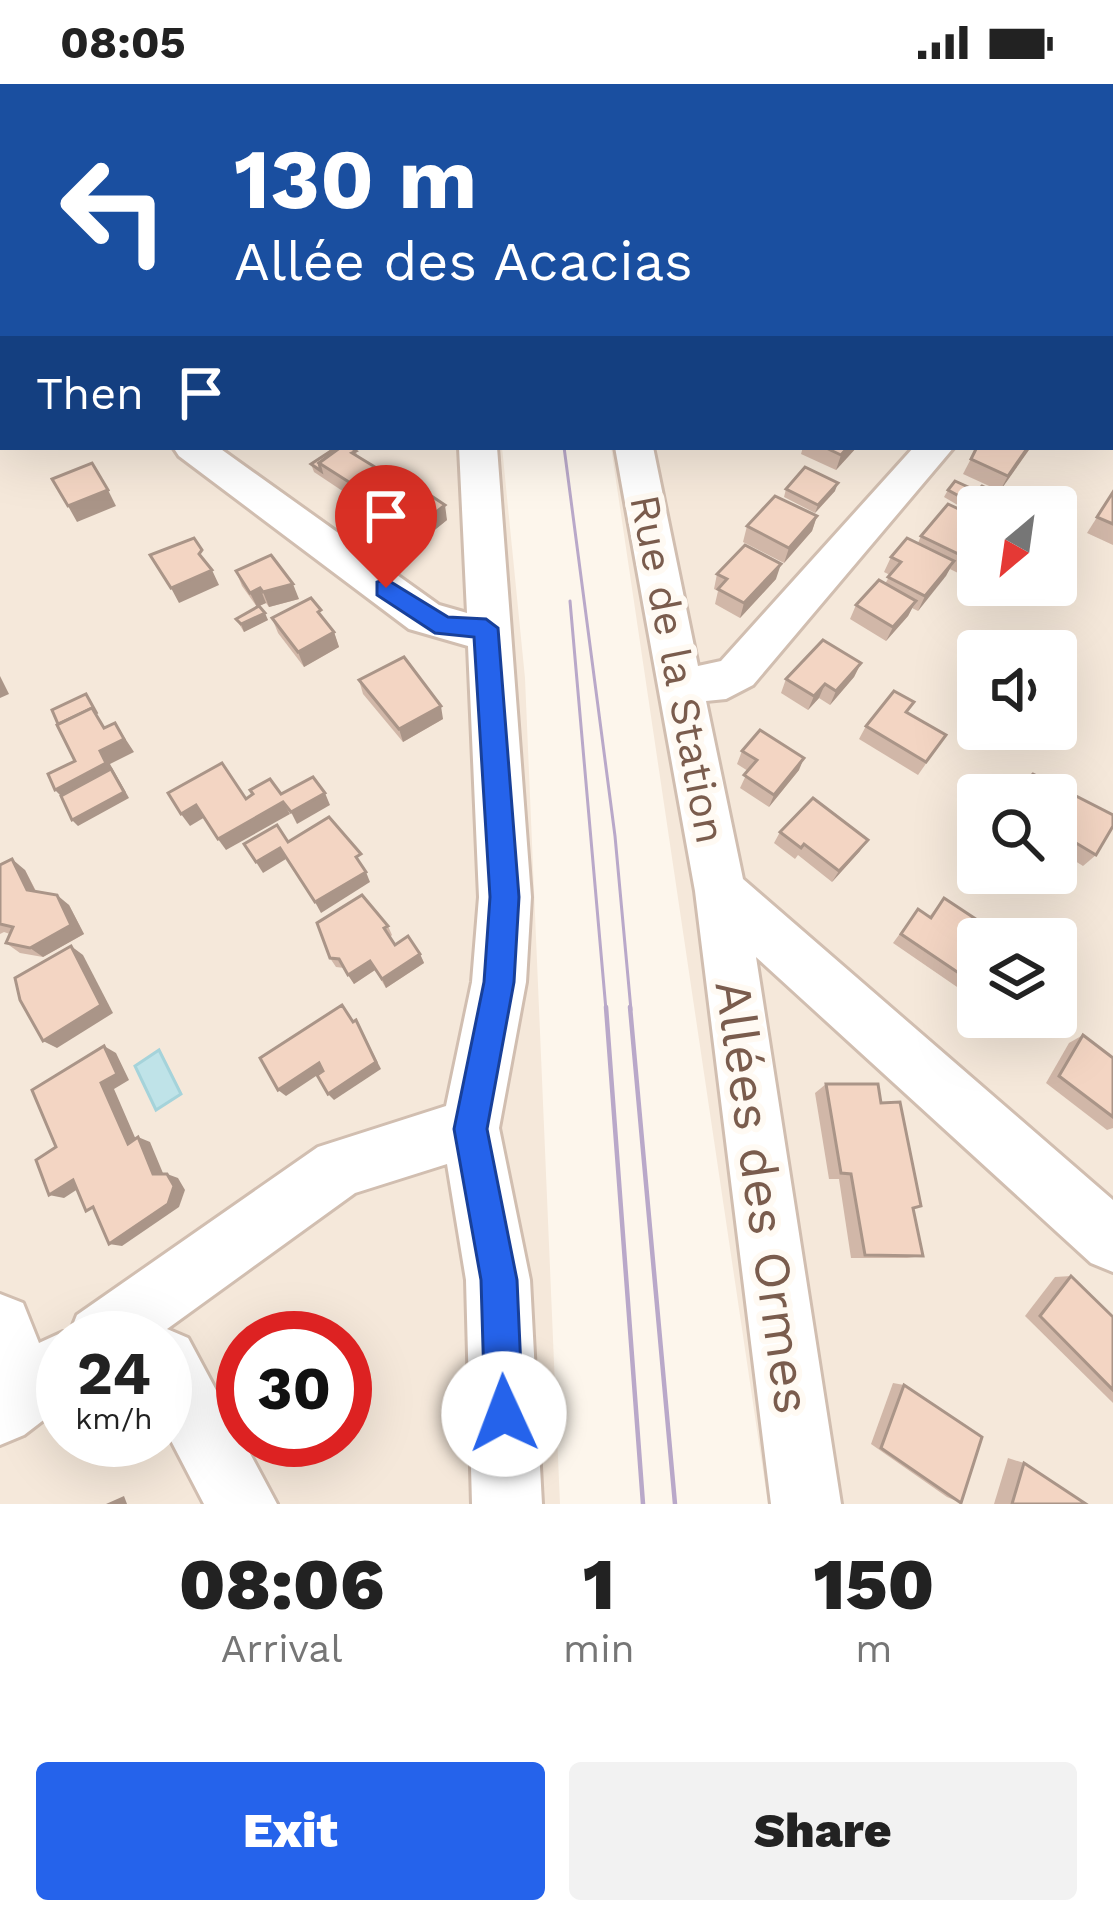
<!DOCTYPE html>
<html lang="en">
<head>
<meta charset="utf-8">
<style>
	body { margin:0; font-family:"Work Sans",sans-serif; background:#f2f2f2; color:#222; height:100vh; display:flex; flex-direction:column; font-size:45px; white-space:nowrap }
	* { box-sizing:border-box; margin:0 }
	p { font-size:39px; color:#767676 }
	.icon { flex:none; width:66px; height:66px; fill:none; stroke:currentColor; stroke-width:2; stroke-linecap:round; stroke-linejoin:round }
	.map { position:relative; height:1420px; overflow:hidden }
	.sheet { display:flex; flex-direction:column; background:#fff; flex:1 }
	.sheet>* { flex:none }
	.hud { position:absolute; left:0px; top:0px; width:1113px; height:366px; box-shadow:0 12px 48px #0002; background:#1a4fa0; color:#fff; overflow:hidden }
	.needle { width:78px; rotate:209deg }
	.controls { position:absolute; left:957px; top:402px; display:grid; gap:24px }
	.controls a { display:grid; place-items:center; width:120px; height:120px; border-radius:12px; background:#fff; box-shadow:0 12px 48px #0002; font-size:60px }
	.speed { position:absolute; left:36px; top:1227px; display:flex; gap:24px; font-size:60px; font-weight:700; text-align:center }
	.speed>* { display:grid; place-content:center; width:156px; height:156px; border-radius:50%; background:#fff; box-shadow:0 12px 48px #0002; line-height:1 }
	.speed small { font-size:30px; font-weight:400 }
	.speed .limit { border:18px solid #d22; background:#fff; color:#111 }
	.pin { position:absolute; display:grid; place-items:center; width:102px; height:102px; color:#fff; margin:-123px -51px; border-radius:50% 50% 50% 0; rotate:-45deg; box-shadow:0 0 12px #0007 }
	.pin .icon { rotate:45deg }
	.me { position:absolute; width:132px; margin:-66px; rotate:358deg; stroke-linejoin:round; filter:drop-shadow(0 0 9px #0008) }
	.turn { display:flex; align-items:center; gap:42px; height:252px; padding:0 36px; font-size:54px }
	.turn .icon { width:156px; height:156px; stroke-width:2.5 }
	.turn b { display:block; font-size:84px; line-height:102px }
	.then { display:flex; align-items:center; height:114px; padding:0 36px; background:#0003; gap:24px; font-size:45px }
	.eta { display:flex; justify-content:space-evenly; align-items:center; height:204px; text-align:center }
	.eta b { font-size:72px; font-weight:800; line-height:84px }
	.primary-button { display:flex; gap:24px; margin-top:auto; padding:24px 36px }
	.primary-button a { flex:1; height:138px; border-radius:12px; background:#2563eb; color:#fff; font-size:48px; font-weight:800; line-height:138px; text-align:center }
	.primary-button a+a { background:#f2f2f2; color:#222 }
	.status { display:flex; justify-content:space-between; align-items:center; height:84px; padding:0 60px; background:#fff; direction:ltr }
	.status svg { height:33px; fill:currentColor }
	.map>svg:first-child { display:block }
	.residential { fill:#f5e8da; fill-rule:evenodd }
	.water { fill:#bfe3e8; stroke:#a5d3da; stroke-width:3 }
	.lines { fill:none; stroke-linecap:round; stroke-linejoin:round }
	.minor-casing { stroke:#d1beb0; stroke-width:6 }
	.minor { fill:#fff; fill-rule:evenodd }
	.tram-far1 { stroke:#b9a8c9; stroke-width:3 }
	.tram { stroke:#b9a8c9; stroke-width:4.5 }
	.wall { fill:#d1b7a8 }
	.shaded-wall { fill:#aa9588 }
	.building { fill:#f3d5c3; stroke:#aa9588; stroke-width:3 }
	.route { fill:#2563eb; stroke:#184099; stroke-width:3 }
	.labels { text-anchor:middle; dominant-baseline:central; stroke-width:12; stroke-linejoin:round; paint-order:stroke }
	.street-label { font-size:42px; fill:#7a5c4d; stroke:#fffaf3 }
	.near-street-label { font-size:51px; fill:#7a5c4d; stroke:#fffaf3 }
</style>
</head>
<body>
<div class="status"><b>08:05</b><svg viewBox="0 0 49 12"><path d="M0 12V9h3v3zM5 12V6h3v6zM10 12V3h3v9zM15 12V0h3v12zM26 1h20v11H26zM47 4h2v5h-2z"/></svg></div>
<div class="map">
<svg width="1113" height="1420" viewBox="0 0 1113 1420">
	<rect width="100%" height="100%" fill="#fdf6ec"/>
	<g class="residential">
		<path d="M0 0H421L3 3V363H502L525 594 560 1420H0ZM63 1254H165V1356H63ZM243 1254H345V1356H243Z"/>
		<path d="M488 0H1113V1420H768L611 363H1110V3ZM978 423H1056V501H978ZM978 567H1056V645H978ZM978 711H1056V789H978ZM978 855H1056V933H978Z"/>
	</g>
	<polygon class="water" points="159,966 181,1010 156,1026 135,982"/>
	<g class="lines">
		<g class="minor-casing">
			<g id="minor">
				<polygon points="0,0 22,0 3,3 0,10"/>
				<polygon points="393,0 419,0 420,3 394,3"/>
				<polygon points="501,0 534,0 536,3 501,3"/>
				<polygon points="1111,88 1113,113 1110,114 1110,89"/>
				<rect x="0" y="109" width="3" height="18"/>
				<polygon points="3,237 3,257 0,258 0,238"/>
				<polygon points="1110,252 1113,253 1113,275 1110,274"/>
				<polygon points="173,363 218,363 439,521 467,529 459,363 497,363 531,813 526,898 499,1044 530,1196 542,1420 472,1420 466,1196 447,1080 355,1109 167,1245 188,1254 277,1420 204,1420 165,1345 165,1254 63,1254 63,1321 24,1351 0,1361 0,1210 23,1219 39,1259 63,1248 69,1251 77,1231 318,1063 446,1022 472,898 479,813 468,562 409,545 179,372"/>
				<polygon points="615,363 653,363 698,582 721,577 914,363 954,363 753,601 726,615 706,617 743,795 1113,1116 1113,1188 1091,1179 756,873 841,1420 771,1420 695,807"/>
			</g>
		</g>
		<use href="#minor" class="minor"/>
		<g class="tram-far1">
			<polyline points="564,363 615,752 631,926"/>
			<polyline points="570,517 606,926"/>
		</g>
		<g class="tram">
			<polyline points="606,923 643,1420"/>
			<polyline points="630,923 675,1420"/>
		</g>
	</g>
	<g class="wall">
		<polygon points="631,0 671,0 670,3 641,3 631,2"/>
		<polygon points="928,0 957,0 954,3 938,3"/>
		<polygon points="1110,200 1113,201 1113,247 1110,245"/>
		<polygon points="803,363 857,363 836,386 801,370"/>
		<polygon points="977,363 1031,363 1000,407 963,390"/>
		<polygon points="356,367 357,372 375,383 379,399 356,416 314,388 311,380"/>
		<polygon points="786,405 835,407 815,429 784,413"/>
		<polygon points="948,406 978,423 978,433 944,413"/>
		<polygon points="1113,408 1113,461 1087,449"/>
		<polygon points="817,432 812,447 784,479 743,458 747,442"/>
		<polygon points="978,434 978,468 960,490 950,485 918,527 912,524 908,532 886,557 850,535 856,521 885,500 890,491 884,488 891,473 918,459 921,452"/>
		<polygon points="447,436 405,470 385,456 382,441"/>
		<polygon points="236,487 299,515 269,523 266,519 259,522 268,536 244,548 236,535 257,523 242,502"/>
		<polygon points="717,490 776,495 740,534 715,520 718,507 714,505"/>
		<polygon points="272,534 334,548 339,563 304,583 278,549"/>
		<polygon points="861,579 854,593 830,621 819,614 808,626 781,609 786,595"/>
		<polygon points="359,596 443,635 403,658 363,610"/>
		<polygon points="908,629 946,651 918,691 859,655 866,642"/>
		<polygon points="742,667 799,686 769,723 740,704 748,687 737,680"/>
		<polygon points="1056,711 1096,771 1083,782 1056,765"/>
		<polygon points="780,748 860,767 832,798 798,771 795,775 774,759"/>
		<polygon points="0,781 25,786 36,807 69,821 84,850 43,873 20,869 6,859 10,850 4,848 0,850"/>
		<polygon points="944,814 978,855 978,915 976,916 893,859 918,825 929,833"/>
		<polygon points="388,842 392,851 390,853 395,861 420,870 424,879 386,904 375,886 354,900 344,884 336,883 330,874"/>
		<polygon points="1083,951 1113,974 1113,1044 1107,1046 1046,999 1069,959"/>
		<polygon points="826,1000 881,1019 914,1125 923,1172 907,1174 851,1174 839,1095 829,1095 815,1009"/>
		<polygon points="1071,1192 1113,1233 1113,1319 1025,1232 1055,1193"/>
		<polygon points="893,1299 904,1301 961,1419 947,1413 871,1360"/>
		<polygon points="1008,1374 1024,1379 1086,1420 994,1420"/>
	</g>
	<g class="shaded-wall">
		<polygon points="3,29 3,58 0,58 0,41"/>
		<polygon points="3,77 3,104 0,104 0,79"/>
		<polygon points="3,296 3,316 0,317 0,297"/>
		<polygon points="848,363 857,363 836,386 841,371"/>
		<polygon points="1028,363 1031,363 1000,407 1008,392"/>
		<polygon points="375,383 379,399 356,416 352,400"/>
		<polygon points="838,399 835,407 815,429 818,421"/>
		<polygon points="108,406 116,422 77,438 68,422"/>
		<polygon points="445,421 447,436 405,470 402,455"/>
		<polygon points="817,432 812,447 784,479 789,464"/>
		<polygon points="978,463 978,468 960,490 969,475"/>
		<polygon points="954,477 946,492 918,527 925,512"/>
		<polygon points="781,480 776,495 740,534 744,519"/>
		<polygon points="212,486 219,501 179,519 171,504"/>
		<polygon points="293,500 299,515 269,523 263,508"/>
		<polygon points="260,504 266,519 257,523 250,509"/>
		<polygon points="916,517 908,532 886,557 893,543"/>
		<polygon points="265,529 268,536 244,548 241,540"/>
		<polygon points="334,548 339,563 304,583 298,568"/>
		<polygon points="861,579 854,593 830,621 836,607"/>
		<polygon points="0,592 9,610 0,614"/>
		<polygon points="825,600 819,614 808,626 814,612"/>
		<polygon points="441,622 443,635 403,658 399,645"/>
		<polygon points="115,639 134,668 110,680 129,714 78,742 72,736 67,718 55,706 100,667"/>
		<polygon points="804,674 799,686 769,723 774,711"/>
		<polygon points="325,709 330,721 297,740 291,728"/>
		<polygon points="283,718 290,730 226,766 218,755"/>
		<polygon points="196,721 205,733 190,742 181,730"/>
		<polygon points="868,756 860,767 832,798 839,787"/>
		<polygon points="280,764 286,775 263,789 256,778"/>
		<polygon points="12,775 25,786 40,816 27,806"/>
		<polygon points="366,788 370,798 321,829 315,818"/>
		<polygon points="57,811 69,821 84,850 43,873 30,864"/>
		<polygon points="71,862 83,871 113,929 57,964 43,957"/>
		<polygon points="420,870 424,879 386,904 382,895"/>
		<polygon points="370,877 375,886 354,900 348,891"/>
		<polygon points="356,936 381,985 334,1016 328,1010"/>
		<polygon points="104,962 116,969 129,996 114,1005 140,1065 128,1060 101,999"/>
		<polygon points="319,979 325,986 286,1012 278,1006"/>
		<polygon points="138,1053 150,1058 165,1094 153,1090"/>
		<polygon points="167,1090 178,1094 185,1106 179,1123 122,1162 109,1160"/>
		<polygon points="73,1096 87,1099 64,1114 49,1111"/>
		<polygon points="124,1412 127,1420 106,1420"/>
	</g>
	<g class="building">
		<polygon points="26,0 56,0 58,3 16,3"/>
		<polygon points="100,0 130,0 134,3 92,2"/>
		<polygon points="271,0 321,0 312,3 276,3"/>
		<polygon points="359,0 385,0 386,1 382,3 355,3"/>
		<polygon points="776,0 788,0 796,3 772,3"/>
		<polygon points="997,0 1022,0 1018,3 1006,3"/>
		<polygon points="1110,39 1113,39 1113,60 1111,62"/>
		<polygon points="1110,200 1113,201 1113,227 1110,226"/>
		<polygon points="1110,263 1113,264 1112,290 1110,289"/>
		<polygon points="3,267 3,296 0,297 0,268"/>
		<polygon points="337,363 341,363 319,379 321,387 311,380"/>
		<polygon points="341,363 350,363 356,367 352,369 375,383 352,400 319,379"/>
		<polygon points="824,363 848,363 841,371"/>
		<polygon points="977,363 1028,363 1008,392 971,375"/>
		<polygon points="92,379 108,406 68,422 52,395"/>
		<polygon points="805,383 838,399 818,421 786,405"/>
		<polygon points="955,397 977,407 982,402 1013,417 1008,423 979,423 948,406"/>
		<polygon points="1113,408 1113,440 1097,433"/>
		<polygon points="427,409 445,421 402,455 382,441"/>
		<polygon points="775,412 817,432 789,464 747,442"/>
		<polygon points="948,420 978,434 978,463 969,475 921,452"/>
		<polygon points="194,454 202,466 199,470 212,486 171,504 150,471"/>
		<polygon points="907,454 954,477 925,512 888,493 901,478 891,473"/>
		<polygon points="745,461 781,480 744,519 718,505 727,495 717,490"/>
		<polygon points="271,471 293,500 263,508 260,504 250,509 236,487"/>
		<polygon points="879,496 916,517 893,543 856,521"/>
		<polygon points="311,514 321,526 318,528 334,548 298,568 272,534"/>
		<polygon points="259,522 265,529 241,540 236,535"/>
		<polygon points="823,556 861,579 836,607 825,600 814,612 786,595"/>
		<polygon points="404,573 441,622 399,645 359,596"/>
		<polygon points="894,607 914,618 906,628 946,651 926,678 866,642"/>
		<polygon points="86,610 97,630 92,624 58,640 52,626"/>
		<polygon points="92,624 104,644 115,639 124,655 100,667 106,679 55,706 48,690 75,677 57,641"/>
		<polygon points="760,646 804,674 774,711 744,691 757,676 742,667"/>
		<polygon points="222,679 246,715 253,710 250,706 270,695 281,710 313,693 325,709 291,728 283,718 218,755 196,721 181,730 168,709"/>
		<polygon points="111,685 124,708 72,736 61,712"/>
		<polygon points="1033,690 1113,731 1113,742 1096,771 1056,747 1056,711 1012,711"/>
		<polygon points="813,714 868,756 839,787 804,760 801,764 780,748"/>
		<polygon points="329,733 361,770 356,773 366,788 315,818 280,764 256,778 244,760 277,741 288,758"/>
		<polygon points="12,775 27,806 57,811 71,841 30,864 6,859 13,843 0,840 0,781"/>
		<polygon points="362,811 388,842 384,844 395,861 408,852 420,870 382,895 370,877 348,891 339,875 330,874 317,839"/>
		<polygon points="944,814 1006,855 978,855 978,902 901,850 918,825 931,834"/>
		<polygon points="71,862 101,921 43,957 20,916 15,894"/>
		<polygon points="342,921 353,938 356,936 376,978 328,1010 317,991 323,987 319,979 278,1006 260,974"/>
		<polygon points="1083,951 1113,974 1113,1033 1059,992"/>
		<polygon points="104,962 117,990 101,999 128,1060 138,1053 153,1090 167,1090 174,1102 168,1120 109,1160 93,1123 86,1127 73,1096 49,1111 36,1076 56,1063 32,1006"/>
		<polygon points="826,1000 878,1000 881,1019 900,1018 921,1122 913,1124 923,1172 865,1171 851,1090 841,1089"/>
		<polygon points="1071,1192 1113,1233 1113,1306 1040,1232"/>
		<polygon points="904,1301 982,1353 961,1419 881,1364"/>
		<polygon points="1024,1379 1086,1420 1012,1420"/>
	</g>
	<polygon class="route" points="386,495 448,533 486,535 498,544 519,813 514,898 487,1045 517,1196 523,1330 518,1344 504,1349 490,1344 485,1330 481,1196 454,1045 484,898 490,813 474,553 435,549 377,511 377,498"/>
	<g class="labels">
		<g class="street-label">
			<text transform="translate(678 585) rotate(79)">Rue de la Station</text>
		</g>
		<g class="near-street-label">
			<text transform="translate(763 1113) rotate(82)">Allées des Ormes</text>
		</g>
	</g>
</svg>
<div class="controls">
<a><svg class="needle" viewBox="-14 -14 28 28"><path d="M0-13l5 13h-10z" fill="#e53935"/><path d="M0 13l5-13h-10z" fill="#767676"/></svg></a>
<a><svg class="icon" aria-label="sound" viewBox="0 0 24 24"><path d="M4 9h4l5-4v14l-5-4H4zM17 9q2 3 0 6"/></svg></a>
<a><svg class="icon" aria-label="search" viewBox="0 0 24 24"><circle cx="10" cy="10" r="6"/><path d="M15 15l6 6"/></svg></a>
<a><svg class="icon" aria-label="layers" viewBox="0 0 24 24"><path d="M12 4l9 5-9 5-9-5zM3 14l9 5 9-5"/></svg></a>
</div>
<div class="speed"><div>24<small>km/h</small></div><div class="limit">30</div></div>
<div class="pin" style="left:386px;top:504px;background:#d93025"><svg class="icon" aria-label="arrive" viewBox="0 0 24 24"><path d="M6 21V4h12l-3 4 3 4H6"/></svg></div>
<svg class="me" style="left:504px;top:1330px" viewBox="-20 -20 40 40"><circle r="19" fill="#fff"/><path d="M0-13L10 11 0 6-10 11z" fill="#2563eb"/></svg>
<div class="hud">
<div class="turn"><svg class="icon" aria-label="left" viewBox="0 0 24 24"><path d="M17 20v-9H6M10 6l-5 5 5 5"/></svg><div><b>130 m</b>Allée des Acacias</div></div>
<div class="then">Then<svg class="icon" aria-label="arrive" viewBox="0 0 24 24"><path d="M6 21V4h12l-3 4 3 4H6"/></svg></div>
</div>
</div>
<section class="sheet">
<div class="eta">
<div><b>08:06</b><p>Arrival</p></div>
<div><b>1</b><p>min</p></div>
<div><b>150</b><p>m</p></div>
</div>
<div class="primary-button"><a>Exit</a><a>Share</a></div>
</section>
</body>
</html>
